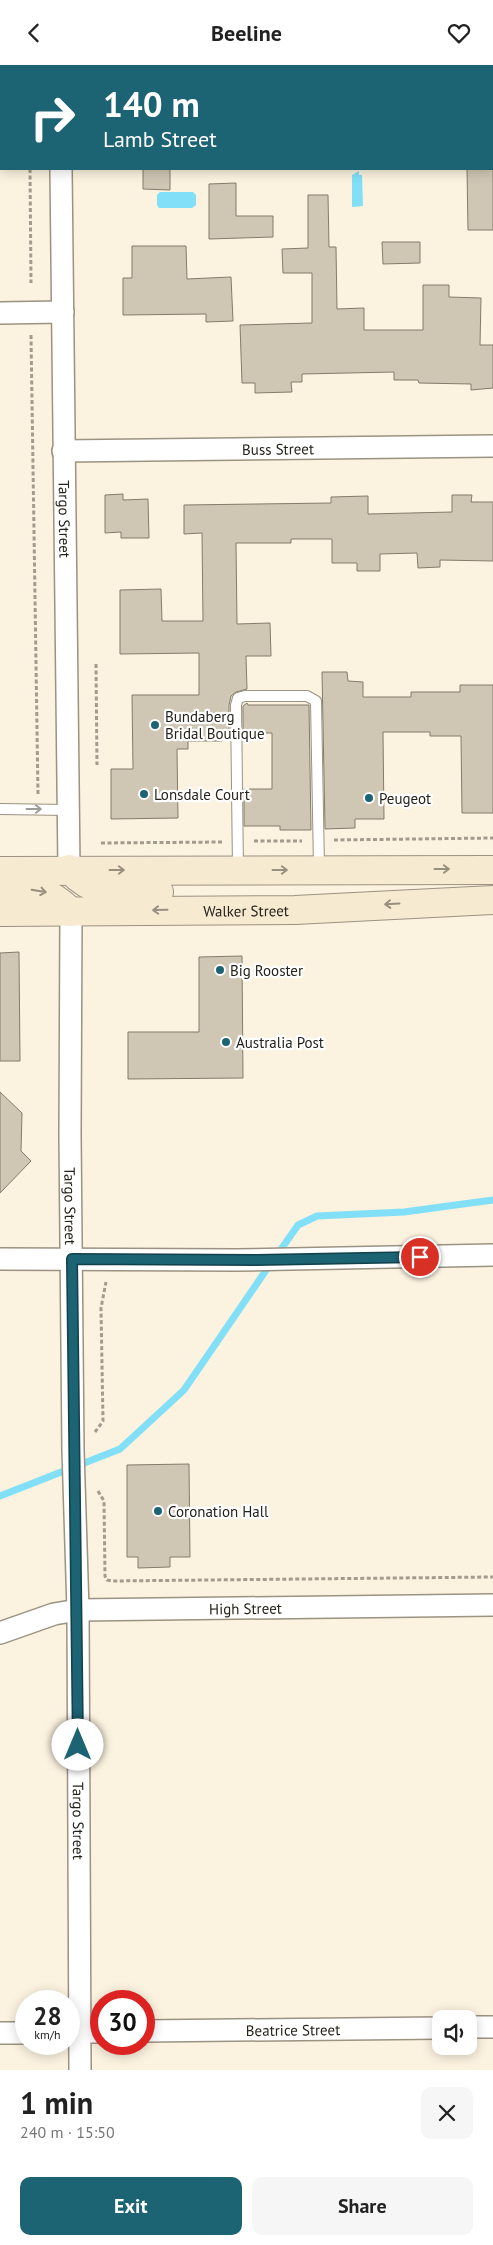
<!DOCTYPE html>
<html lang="en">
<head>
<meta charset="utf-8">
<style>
	body { margin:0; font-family:"PT Sans",sans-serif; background:#f6f6f6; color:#222; height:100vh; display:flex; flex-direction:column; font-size:19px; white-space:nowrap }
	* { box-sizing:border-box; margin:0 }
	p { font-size:16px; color:#767676 }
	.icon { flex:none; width:28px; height:28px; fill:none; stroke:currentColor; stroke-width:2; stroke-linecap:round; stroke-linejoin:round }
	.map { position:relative; height:2005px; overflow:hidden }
	.side { display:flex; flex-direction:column; background:#fff; flex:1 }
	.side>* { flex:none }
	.guide { position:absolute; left:0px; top:0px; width:494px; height:105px; box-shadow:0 2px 12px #0003; background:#1c6373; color:#fff; overflow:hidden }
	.controls { position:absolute; left:432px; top:1945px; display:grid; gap:10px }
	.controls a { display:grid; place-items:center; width:45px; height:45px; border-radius:10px; background:#fff; box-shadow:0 2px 12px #0003; font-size:25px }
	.speed { position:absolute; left:15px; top:1925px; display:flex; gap:10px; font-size:25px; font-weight:700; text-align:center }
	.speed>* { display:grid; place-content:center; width:65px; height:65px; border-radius:50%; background:#fff; box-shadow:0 2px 12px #0003; line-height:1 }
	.speed small { font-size:12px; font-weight:400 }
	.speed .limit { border:8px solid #d22; background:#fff; color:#111 }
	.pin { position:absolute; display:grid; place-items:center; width:42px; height:42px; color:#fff; margin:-21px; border:2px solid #fff; border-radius:50%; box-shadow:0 1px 5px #0007 }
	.me { position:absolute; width:55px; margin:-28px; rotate:0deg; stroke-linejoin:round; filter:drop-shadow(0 0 4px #0008) }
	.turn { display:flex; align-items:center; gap:18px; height:105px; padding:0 20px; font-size:22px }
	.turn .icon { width:65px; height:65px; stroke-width:2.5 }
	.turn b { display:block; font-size:35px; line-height:42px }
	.round { display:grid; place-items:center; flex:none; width:52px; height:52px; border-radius:10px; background:#f6f6f6 }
	.summary { display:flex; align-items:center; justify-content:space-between; height:85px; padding:0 20px }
	h1 { font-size:30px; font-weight:800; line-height:38px }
	.cta { display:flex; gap:10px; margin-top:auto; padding:10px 20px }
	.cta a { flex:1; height:58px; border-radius:10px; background:#1c6373; color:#fff; font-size:20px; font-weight:800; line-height:58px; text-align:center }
	.cta a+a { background:#f6f6f6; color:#222 }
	header { display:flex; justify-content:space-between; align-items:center; height:65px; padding:0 20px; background:#fff; font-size:22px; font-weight:800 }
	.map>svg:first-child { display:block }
	.water { fill:#81dff8 }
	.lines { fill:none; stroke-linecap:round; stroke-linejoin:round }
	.stream { stroke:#81dff8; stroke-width:7 }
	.building { fill:#cfc6b4; stroke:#847b6b }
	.lane-casing { stroke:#9b9281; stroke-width:12 }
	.street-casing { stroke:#9b9281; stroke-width:24 }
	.secondary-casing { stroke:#9b9281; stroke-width:30 }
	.path { stroke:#a39c8e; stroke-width:3; stroke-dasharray:4 2.5; stroke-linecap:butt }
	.lane { stroke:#fff; stroke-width:10 }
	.street { stroke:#fff; stroke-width:21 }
	.secondary { stroke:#f6ead1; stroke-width:28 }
	.oneway { stroke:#9d9c98 }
	.oneway2 { stroke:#98907f }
	.route-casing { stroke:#12404b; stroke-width:12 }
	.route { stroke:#1c6373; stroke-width:9 }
	.poi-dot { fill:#1c6373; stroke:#fff; stroke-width:2 }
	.labels { text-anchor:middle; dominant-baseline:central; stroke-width:4.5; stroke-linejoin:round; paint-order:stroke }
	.street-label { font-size:15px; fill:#25221b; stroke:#fff }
	.poi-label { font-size:15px; fill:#25221b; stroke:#fff; text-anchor:start }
</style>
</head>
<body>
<header><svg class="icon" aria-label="back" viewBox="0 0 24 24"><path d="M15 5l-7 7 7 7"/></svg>Beeline<svg class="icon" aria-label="heart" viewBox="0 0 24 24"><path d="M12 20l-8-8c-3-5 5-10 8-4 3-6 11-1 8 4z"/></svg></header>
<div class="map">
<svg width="493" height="2005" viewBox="0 0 493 2005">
	<rect width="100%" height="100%" fill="#fbf2df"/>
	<g class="water">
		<polygon points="359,106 359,110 362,110 363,141 352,142 352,110"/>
		<polygon points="160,127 193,127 196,130 196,140 192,143 159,143 157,140 157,130"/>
	</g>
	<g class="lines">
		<g class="stream">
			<polyline points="277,1190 298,1160 317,1151 404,1147 493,1135"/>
			<polyline points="0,1431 120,1384 184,1325 271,1198"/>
		</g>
	</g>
	<g class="building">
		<polygon points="143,104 170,104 170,125 143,124"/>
		<polygon points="467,104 493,104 493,165 468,165"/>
		<polygon points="236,118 236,151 273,151 273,172 209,174 209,119"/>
		<polygon points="308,130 328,130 329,182 336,182 337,244 364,243 364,265 423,265 423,220 449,220 449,232 481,233 480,280 493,280 493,323 471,325 471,319 419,318 418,315 394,315 394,307 302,309 302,317 291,317 292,327 255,328 255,318 242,318 240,260 312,258 312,208 283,208 282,184 308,183"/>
		<polygon points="382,177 420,177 420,198 383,199"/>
		<polygon points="132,181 186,181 187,214 231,212 233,256 206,257 206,249 123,250 123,213 132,213"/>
		<polygon points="123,429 123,435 148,434 149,473 121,473 121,467 105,468 105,430"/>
		<polygon points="452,430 472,430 471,437 493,437 493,496 440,495 440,502 418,503 417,488 380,489 380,506 357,506 357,498 332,498 332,474 291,474 291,478 236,478 237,559 270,558 271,591 246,591 247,624 236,627 231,631 229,640 229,669 222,669 222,676 188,676 188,684 177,684 178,753 111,754 111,704 133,704 132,630 199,630 199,588 120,589 120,525 161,524 162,556 203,556 202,468 184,469 184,440 331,438 331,432 368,431 368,449 452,447"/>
		<polygon points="322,607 347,607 348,616 363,617 363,632 411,632 411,627 460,627 460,620 493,620 493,748 462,748 461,671 430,671 430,667 383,667 384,754 355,754 355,763 325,764"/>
		<polygon points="247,638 248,640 309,640 311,765 280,765 280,761 244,761 244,724 272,724 272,668 243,668 243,641"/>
		<polygon points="19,887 20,996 0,996 0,888"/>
		<polygon points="242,891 243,1013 128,1014 128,967 199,967 199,892"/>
		<polygon points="0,1027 22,1048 21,1086 31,1096 0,1128"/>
		<polygon points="189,1399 190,1492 170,1492 170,1502 138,1503 138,1492 127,1492 127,1400"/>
	</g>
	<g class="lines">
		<g class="lane-casing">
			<g id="lane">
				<polyline points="0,744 68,745"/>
				<polyline points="238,805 236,640 238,633 245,631 307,631 316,636 319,803"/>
			</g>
		</g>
		<g class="street-casing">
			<g id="street">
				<polyline points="59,0 59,1"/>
				<path id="s1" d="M61 104 69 804"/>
				<polyline points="0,248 63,247"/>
				<path id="s2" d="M63 386 493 381"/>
				<path id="s3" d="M71 847 70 1070 73 1385 78 1545 80 2005"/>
				<polyline points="0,1194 237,1195 493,1190"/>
				<path id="s4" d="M0 1568 54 1549 78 1545 493 1540"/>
				<polyline points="469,1962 493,1962"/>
				<path id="s5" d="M144 1966 441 1963"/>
				<polyline points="69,1967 101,1967"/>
				<polyline points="0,1968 26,1968"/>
			</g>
		</g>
		<g class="secondary-casing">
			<g id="secondary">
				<path d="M69 804C99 835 120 827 159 827"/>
				<polyline points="0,806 493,805"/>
				<path d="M0 825C34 825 45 821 71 847"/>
				<path id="s6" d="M0 847 295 845 493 835"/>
			</g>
		</g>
		<g class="path">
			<polyline points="29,0 29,1"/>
			<polyline points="30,104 31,218"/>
			<polyline points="31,270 38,729"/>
			<polyline points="96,599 97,700"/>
			<polyline points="334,775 493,773"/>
			<polyline points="254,776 302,776"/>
			<polyline points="101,778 222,777"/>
			<polyline points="95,1367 103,1356 101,1243 106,1217"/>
			<polyline points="98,1426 104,1436 105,1511 107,1515 112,1516 493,1512"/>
		</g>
		<use href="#lane" class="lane"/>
		<use href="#street" class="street"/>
		<use href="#secondary" class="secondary"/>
	</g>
	<defs><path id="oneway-shaft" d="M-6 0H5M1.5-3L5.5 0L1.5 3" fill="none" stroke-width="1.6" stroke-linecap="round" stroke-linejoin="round" transform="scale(1.25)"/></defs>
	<use class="oneway" href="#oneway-shaft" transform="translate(34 744)"/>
	<g class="oneway2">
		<use href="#oneway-shaft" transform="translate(442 804)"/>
		<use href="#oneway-shaft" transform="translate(117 805)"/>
		<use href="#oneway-shaft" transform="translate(280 805)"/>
		<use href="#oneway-shaft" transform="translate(39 826) rotate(10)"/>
		<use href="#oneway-shaft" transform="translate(392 839) rotate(177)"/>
		<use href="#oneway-shaft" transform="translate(160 845) rotate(179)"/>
	</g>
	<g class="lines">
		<g class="route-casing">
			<polyline id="route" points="78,1680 72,1194 256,1195 420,1192"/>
		</g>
		<use href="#route" class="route"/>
	</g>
	<g class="poi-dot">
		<circle cx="155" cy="660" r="5"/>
		<circle cx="144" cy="729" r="5"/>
		<circle cx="369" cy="733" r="5"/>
		<circle cx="220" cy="905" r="5"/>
		<circle cx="226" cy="977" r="5"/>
		<circle cx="158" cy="1446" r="5"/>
	</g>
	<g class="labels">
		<g class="street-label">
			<text stroke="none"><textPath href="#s2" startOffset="215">Buss Street</textPath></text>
			<text stroke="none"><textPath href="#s1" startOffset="350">Targo Street</textPath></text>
			<text stroke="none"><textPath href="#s6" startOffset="246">Walker Street</textPath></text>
			<text stroke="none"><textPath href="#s3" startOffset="294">Targo Street</textPath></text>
			<text stroke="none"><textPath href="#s4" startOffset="249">High Street</textPath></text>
			<text stroke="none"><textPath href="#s3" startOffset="909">Targo Street</textPath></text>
			<text stroke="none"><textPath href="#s5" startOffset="149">Beatrice Street</textPath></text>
		</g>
		<g class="poi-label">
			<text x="165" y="651">Bundaberg<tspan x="165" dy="17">Bridal Boutique</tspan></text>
			<text x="154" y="729">Lonsdale Court</text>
			<text x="379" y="733">Peugeot</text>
			<text x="230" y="905">Big Rooster</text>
			<text x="236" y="977">Australia Post</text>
			<text x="168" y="1446">Coronation Hall</text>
		</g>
	</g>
</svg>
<div class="controls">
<a><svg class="icon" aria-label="sound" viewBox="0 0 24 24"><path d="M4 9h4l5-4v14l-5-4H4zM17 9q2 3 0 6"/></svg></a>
</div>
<div class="speed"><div>28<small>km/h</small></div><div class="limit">30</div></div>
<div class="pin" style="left:420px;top:1192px;background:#d93025"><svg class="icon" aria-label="arrive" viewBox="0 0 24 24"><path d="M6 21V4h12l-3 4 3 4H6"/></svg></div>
<svg class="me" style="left:78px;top:1680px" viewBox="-20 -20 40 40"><circle r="19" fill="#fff"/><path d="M0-13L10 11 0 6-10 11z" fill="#1c6373"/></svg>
<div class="guide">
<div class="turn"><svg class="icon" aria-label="right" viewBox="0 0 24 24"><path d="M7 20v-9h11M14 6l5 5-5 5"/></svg><div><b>140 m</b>Lamb Street</div></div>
</div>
</div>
<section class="side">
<div class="summary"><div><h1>1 min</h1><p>240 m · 15:50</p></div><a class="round"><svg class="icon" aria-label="close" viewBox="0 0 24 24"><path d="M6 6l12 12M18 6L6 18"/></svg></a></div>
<div class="cta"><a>Exit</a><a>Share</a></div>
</section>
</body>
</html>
